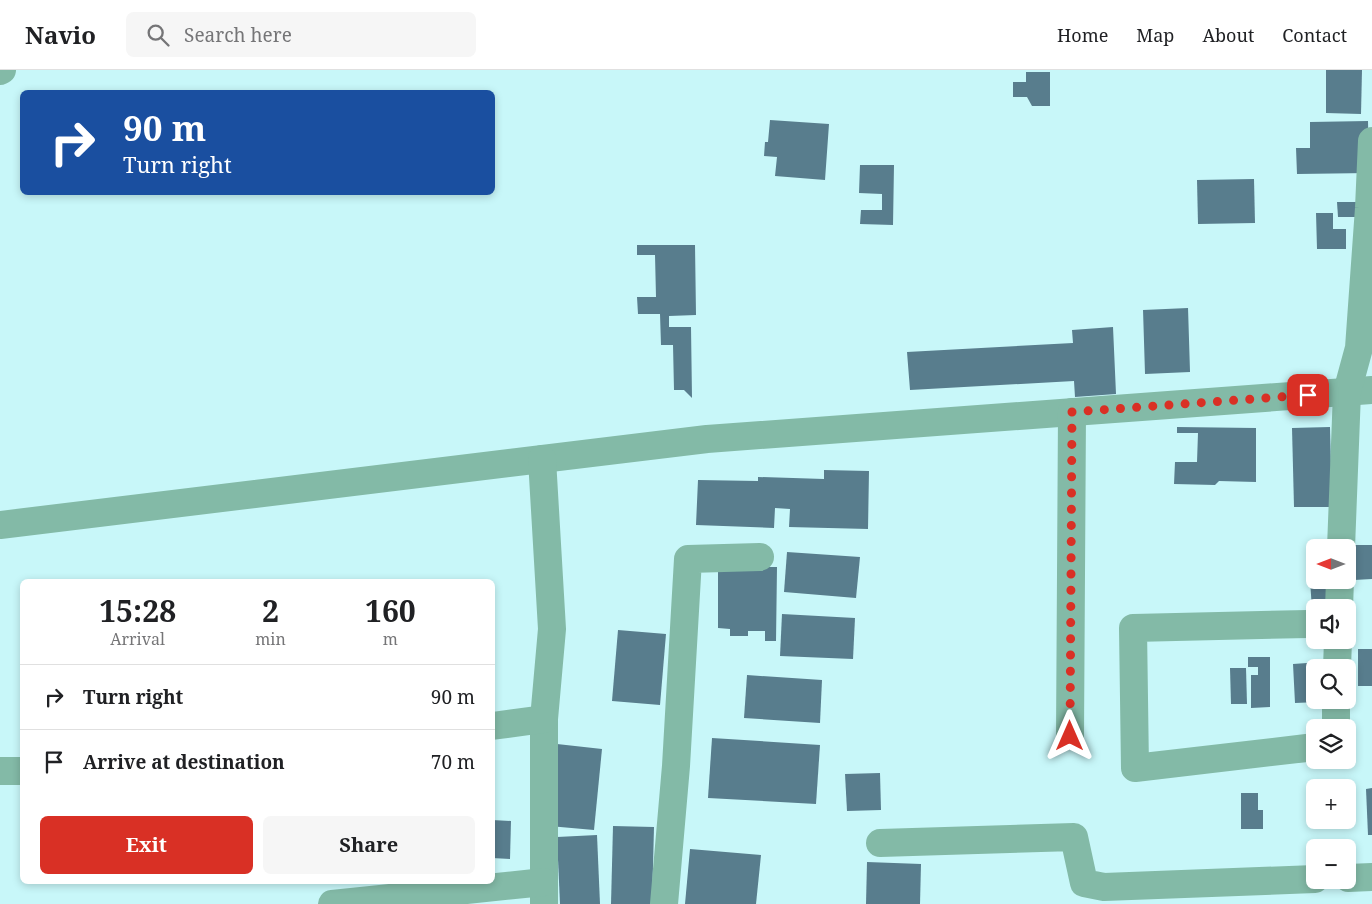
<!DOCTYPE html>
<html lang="en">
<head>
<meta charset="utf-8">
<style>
	body { margin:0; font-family:"Noto Serif",serif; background:#f6f6f6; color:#202124; height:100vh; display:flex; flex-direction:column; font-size:19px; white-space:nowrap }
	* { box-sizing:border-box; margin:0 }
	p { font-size:16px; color:#757577 }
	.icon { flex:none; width:28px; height:28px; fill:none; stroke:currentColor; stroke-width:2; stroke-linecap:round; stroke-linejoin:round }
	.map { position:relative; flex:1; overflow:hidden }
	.sheet { position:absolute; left:20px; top:509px; width:475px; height:305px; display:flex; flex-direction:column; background:#fff; border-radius:8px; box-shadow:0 2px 8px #0003 }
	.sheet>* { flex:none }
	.banner { position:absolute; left:20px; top:20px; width:475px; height:105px; border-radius:8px; box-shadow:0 2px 8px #0003; background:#1a4fa0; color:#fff; overflow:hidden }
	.needle { width:32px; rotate:270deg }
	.buttons { position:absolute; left:1306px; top:469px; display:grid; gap:10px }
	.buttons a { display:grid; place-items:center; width:50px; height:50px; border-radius:8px; background:#fff; box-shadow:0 2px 8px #0003; font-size:25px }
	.pin { position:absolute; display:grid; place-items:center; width:42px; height:42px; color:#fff; margin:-21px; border-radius:10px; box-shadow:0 2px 8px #0006 }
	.me { position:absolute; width:55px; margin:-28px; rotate:0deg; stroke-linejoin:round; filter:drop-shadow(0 0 4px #0008) }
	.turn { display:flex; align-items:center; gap:18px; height:105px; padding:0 20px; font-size:22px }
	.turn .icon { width:65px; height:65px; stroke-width:2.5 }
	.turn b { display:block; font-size:35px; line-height:42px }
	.eta { display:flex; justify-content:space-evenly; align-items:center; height:85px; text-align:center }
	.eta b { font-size:30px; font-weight:700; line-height:35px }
	.primary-button { display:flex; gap:10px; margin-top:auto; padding:10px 20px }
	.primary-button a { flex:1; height:58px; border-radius:8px; background:#d93025; color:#fff; font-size:20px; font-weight:700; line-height:58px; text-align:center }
	.primary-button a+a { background:#f6f6f6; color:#202124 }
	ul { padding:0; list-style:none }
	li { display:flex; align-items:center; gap:15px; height:65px; padding:0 20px; border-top:1px solid #e0e0e0 }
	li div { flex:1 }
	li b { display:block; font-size:19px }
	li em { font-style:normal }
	header { display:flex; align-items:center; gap:30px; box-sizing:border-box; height:70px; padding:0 25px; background:#fff; border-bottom:1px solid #e0e0e0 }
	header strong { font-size:24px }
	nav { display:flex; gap:28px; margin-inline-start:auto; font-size:18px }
	.search { width:350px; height:45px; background:#f6f6f6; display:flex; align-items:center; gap:12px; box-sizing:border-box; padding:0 18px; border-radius:8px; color:#757577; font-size:19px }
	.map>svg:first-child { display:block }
	.building { fill:#587d8d }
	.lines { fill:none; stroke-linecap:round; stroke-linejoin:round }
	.minor { stroke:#83baa7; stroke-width:28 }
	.route { stroke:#d93025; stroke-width:9; stroke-dasharray:0 16.2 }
</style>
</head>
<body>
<header>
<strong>Navio</strong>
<div class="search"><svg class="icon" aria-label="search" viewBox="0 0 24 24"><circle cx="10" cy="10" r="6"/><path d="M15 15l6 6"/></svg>Search here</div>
<nav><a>Home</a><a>Map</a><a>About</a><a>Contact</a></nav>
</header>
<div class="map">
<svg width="1372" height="834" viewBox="0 0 1372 834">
	<rect width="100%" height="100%" fill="#c8f7f9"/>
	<g class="building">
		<polygon points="1326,0 1362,0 1361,44 1326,43"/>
		<polygon points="1026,2 1050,2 1050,36 1032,36 1027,27 1013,27 1013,12 1026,12"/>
		<polygon points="770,50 829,54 825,110 775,106 777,87 764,86 765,72 768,72"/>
		<polygon points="1368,51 1369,103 1297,104 1296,78 1310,78 1310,52"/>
		<polygon points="860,95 894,95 893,155 860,154 861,140 882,140 882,124 859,123"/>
		<polygon points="1254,109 1255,153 1198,154 1197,110"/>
		<polygon points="1337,132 1366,132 1366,147 1338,147"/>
		<polygon points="1316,143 1333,143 1333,159 1346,159 1346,179 1317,179"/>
		<polygon points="637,175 695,175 696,245 669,246 669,257 691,257 692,328 684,320 674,320 673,275 661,275 660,244 638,244 637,227 656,227 655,185 637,185"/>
		<polygon points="1188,238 1190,302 1145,304 1143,240"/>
		<polygon points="1113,257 1116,324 1075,327 1074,311 910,320 907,282 1073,273 1072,260"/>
		<polygon points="1177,357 1256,358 1256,412 1219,411 1215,415 1174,414 1175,392 1197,392 1198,363 1177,363"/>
		<polygon points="1330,357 1332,437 1294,437 1292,358"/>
		<polygon points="824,400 869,401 868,459 789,457 790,439 775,438 774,458 696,455 698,410 758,411 758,407 824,409"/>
		<polygon points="1353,475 1372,475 1372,509 1354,510"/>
		<polygon points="787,482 860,487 856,528 784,522"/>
		<polygon points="756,497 777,497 776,571 765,571 765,561 748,561 748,566 730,566 730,559 718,558 718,499"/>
		<polygon points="1310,509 1317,510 1319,516 1336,511 1337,538 1315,538 1315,556 1313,556"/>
		<polygon points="782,544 855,548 853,589 780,586"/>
		<polygon points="618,560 666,564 660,635 612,631"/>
		<rect x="1358" y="579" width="14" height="37"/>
		<polygon points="1248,587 1270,587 1270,637 1251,638 1251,605 1258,605 1258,597 1248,597"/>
		<polygon points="1307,593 1309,598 1315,598 1315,608 1310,609 1311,626 1315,626 1315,630 1318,630 1318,632 1295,633 1293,594"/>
		<polygon points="1230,598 1246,598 1247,634 1231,634"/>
		<polygon points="747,605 822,610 820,653 744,648"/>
		<polygon points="712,668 820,675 816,734 708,728"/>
		<polygon points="557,674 602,679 594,760 549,756"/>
		<polygon points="880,703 881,740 847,741 845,704"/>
		<polygon points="1372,718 1372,765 1368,765 1366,719"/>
		<polygon points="1241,723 1258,723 1258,740 1263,740 1263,759 1241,759"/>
		<polygon points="492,750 511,751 510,789 492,788"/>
		<polygon points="613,756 654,757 652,834 611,834"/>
		<polygon points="597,765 600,834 560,834 557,767"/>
		<polygon points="690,779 761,785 756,834 685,834"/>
		<polygon points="867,792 921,794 920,834 866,834"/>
	</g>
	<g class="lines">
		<g class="minor">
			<polyline points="0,1 2,0"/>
			<polyline points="0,455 707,369 1372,320"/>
			<polyline points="1341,478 1347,322 1359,278 1369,138 1372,71"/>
			<polyline points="1339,538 1340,510"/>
			<polyline points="1308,554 1133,558 1135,698 1315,677"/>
			<polyline points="1337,598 1338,570"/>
			<polyline points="544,649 544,834"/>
			<polyline points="492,656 544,649 552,559 542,389"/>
			<polyline points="1336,658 1336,630"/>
			<polyline points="1070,666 1072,342"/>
			<polyline points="0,701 22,701"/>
			<polyline points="880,773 1074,767 1084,813 1104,817 1315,809"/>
			<polyline points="1348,808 1372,807"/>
			<polyline points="332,834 544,812"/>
			<polyline points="664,834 676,696 688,489 760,487"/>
		</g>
	</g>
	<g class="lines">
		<polyline class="route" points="1070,666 1072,342 1308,325"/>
	</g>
</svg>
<div class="buttons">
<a><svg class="needle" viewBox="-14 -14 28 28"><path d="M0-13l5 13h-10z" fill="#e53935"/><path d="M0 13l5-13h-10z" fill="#757577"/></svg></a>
<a><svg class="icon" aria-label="sound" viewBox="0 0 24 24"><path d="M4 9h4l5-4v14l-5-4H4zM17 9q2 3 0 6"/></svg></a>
<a><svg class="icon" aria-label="search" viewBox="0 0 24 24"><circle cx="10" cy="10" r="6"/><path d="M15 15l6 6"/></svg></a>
<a><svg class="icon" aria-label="layers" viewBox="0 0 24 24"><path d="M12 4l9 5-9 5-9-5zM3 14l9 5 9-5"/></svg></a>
<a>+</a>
<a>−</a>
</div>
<div class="pin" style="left:1308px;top:325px;background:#d93025"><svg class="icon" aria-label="arrive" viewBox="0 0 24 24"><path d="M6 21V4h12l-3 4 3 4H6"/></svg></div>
<svg class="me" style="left:1070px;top:666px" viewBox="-20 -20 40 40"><path d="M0-17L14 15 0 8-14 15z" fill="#d93025" stroke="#fff" stroke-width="4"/></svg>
<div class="banner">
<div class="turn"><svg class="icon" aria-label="right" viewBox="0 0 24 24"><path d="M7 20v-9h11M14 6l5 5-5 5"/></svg><div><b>90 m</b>Turn right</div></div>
</div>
<section class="sheet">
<div class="eta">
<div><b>15:28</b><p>Arrival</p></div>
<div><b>2</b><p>min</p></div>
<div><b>160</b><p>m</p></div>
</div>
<ul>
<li><svg class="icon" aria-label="right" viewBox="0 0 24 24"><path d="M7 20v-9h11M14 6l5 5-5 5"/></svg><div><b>Turn right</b></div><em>90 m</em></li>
<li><svg class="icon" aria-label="arrive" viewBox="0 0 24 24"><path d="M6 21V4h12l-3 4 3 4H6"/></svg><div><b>Arrive at destination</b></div><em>70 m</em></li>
</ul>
<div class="primary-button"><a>Exit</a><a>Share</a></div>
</section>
</div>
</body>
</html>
